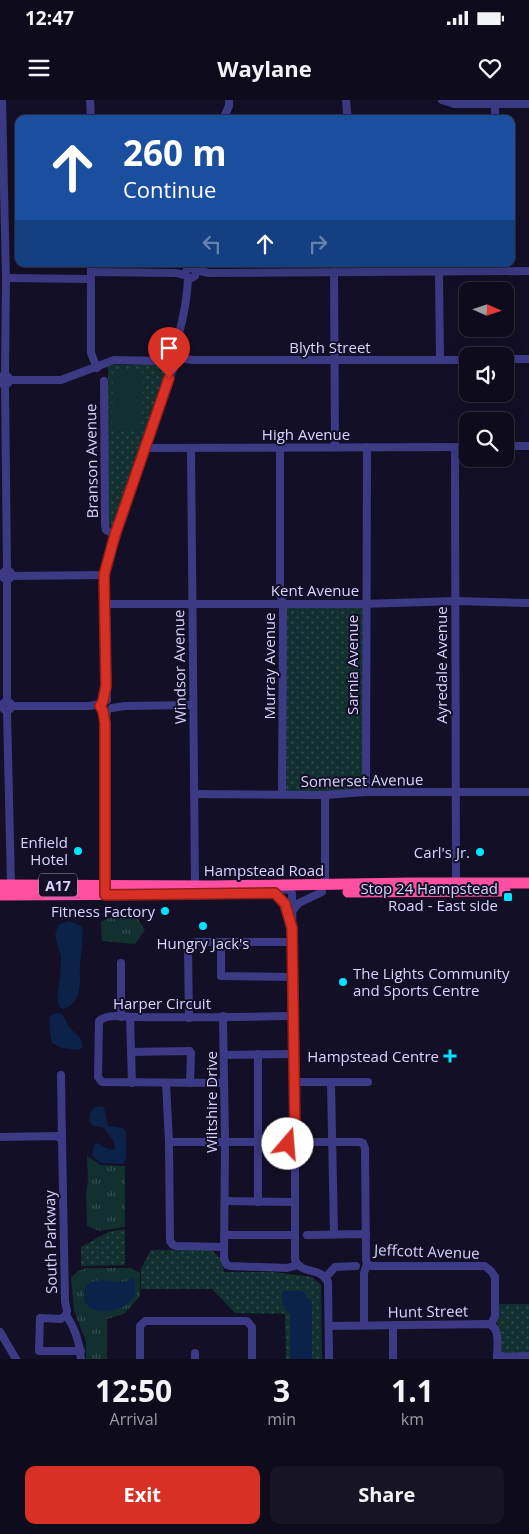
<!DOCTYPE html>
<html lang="en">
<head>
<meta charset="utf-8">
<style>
	body { margin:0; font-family:"Open Sans",sans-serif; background:#171425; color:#f1f3f6; height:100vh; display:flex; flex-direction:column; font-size:19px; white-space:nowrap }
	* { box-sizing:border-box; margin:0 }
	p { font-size:16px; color:#9b9ba3 }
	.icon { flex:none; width:28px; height:28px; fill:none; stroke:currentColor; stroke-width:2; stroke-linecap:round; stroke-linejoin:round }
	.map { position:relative; height:1259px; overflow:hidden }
	.sheet { display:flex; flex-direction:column; background:#0e0b1c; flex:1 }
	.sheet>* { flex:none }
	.banner { position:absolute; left:15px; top:15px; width:500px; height:152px; border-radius:10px; box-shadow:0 5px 20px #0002,0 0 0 1px #2e2b3b; background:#1a4fa0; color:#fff; overflow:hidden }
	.needle { width:32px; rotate:93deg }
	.tools { position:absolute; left:459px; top:182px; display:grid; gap:10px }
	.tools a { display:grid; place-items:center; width:55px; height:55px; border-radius:10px; background:#0e0b1c; box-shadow:0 5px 20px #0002,0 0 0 1px #2e2b3b; font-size:25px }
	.pin { position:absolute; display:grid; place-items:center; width:42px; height:42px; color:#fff; margin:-51px -21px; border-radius:50% 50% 50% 0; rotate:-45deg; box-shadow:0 0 5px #0007 }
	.pin .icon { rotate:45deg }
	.me { position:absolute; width:55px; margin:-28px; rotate:18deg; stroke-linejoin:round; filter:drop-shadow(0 0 4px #0008) }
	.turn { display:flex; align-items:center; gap:18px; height:105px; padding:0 25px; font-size:22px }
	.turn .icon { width:65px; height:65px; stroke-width:2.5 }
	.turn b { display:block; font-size:35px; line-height:42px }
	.lanes { display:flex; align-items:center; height:48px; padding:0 25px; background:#0003; justify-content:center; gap:25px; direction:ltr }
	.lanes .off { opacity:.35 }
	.eta { display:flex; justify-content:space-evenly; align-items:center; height:85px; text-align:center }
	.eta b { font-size:30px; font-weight:700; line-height:35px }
	.primary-button { display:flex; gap:10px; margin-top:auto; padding:10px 25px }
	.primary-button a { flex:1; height:58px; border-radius:10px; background:#d93025; color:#fff; font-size:20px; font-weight:700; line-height:58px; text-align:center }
	.primary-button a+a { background:#171425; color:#f1f3f6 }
	.status { display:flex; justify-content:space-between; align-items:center; height:35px; padding:0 25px; background:#0e0b1c; direction:ltr }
	.status svg { height:14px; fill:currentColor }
	header { display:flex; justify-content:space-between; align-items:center; height:65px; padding:0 25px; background:#0e0b1c; font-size:22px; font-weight:700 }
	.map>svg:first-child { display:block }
	.grass { fill:url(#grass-tufts) }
	.park { fill:url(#park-dots) }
	.pitch { fill:#12302f }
	.water { fill:#0c2248 }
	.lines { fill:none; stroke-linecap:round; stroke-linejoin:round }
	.minor { stroke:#3d3a85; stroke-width:8 }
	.highway { stroke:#ff4fa3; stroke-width:11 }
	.route-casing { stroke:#8d1f18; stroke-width:12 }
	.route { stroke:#d93025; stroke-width:9 }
	.poi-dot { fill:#00e5ff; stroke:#130f26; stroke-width:2 }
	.labels { text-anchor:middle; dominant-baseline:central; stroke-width:4; stroke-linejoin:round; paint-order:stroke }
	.shield { fill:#130f26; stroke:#9e99be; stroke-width:1 }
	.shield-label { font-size:14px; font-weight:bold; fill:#d9d4ff }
	.street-label { font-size:15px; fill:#d9d4ff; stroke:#130f26 }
	.poi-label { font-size:15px; fill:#d9d4ff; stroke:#130f26; text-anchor:end }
</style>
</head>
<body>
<div class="status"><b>12:47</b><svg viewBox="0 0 49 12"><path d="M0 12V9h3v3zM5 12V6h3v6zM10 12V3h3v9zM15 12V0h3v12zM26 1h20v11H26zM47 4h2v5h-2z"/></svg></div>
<header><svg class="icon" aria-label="menu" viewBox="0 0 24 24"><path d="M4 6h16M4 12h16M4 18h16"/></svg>Waylane<svg class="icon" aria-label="heart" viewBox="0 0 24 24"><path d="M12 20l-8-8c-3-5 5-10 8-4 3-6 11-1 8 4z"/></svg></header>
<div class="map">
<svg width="529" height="1259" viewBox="0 0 529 1259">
	<defs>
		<pattern id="grass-tufts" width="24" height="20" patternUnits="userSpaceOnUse" patternTransform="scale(1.25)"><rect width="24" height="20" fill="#12302f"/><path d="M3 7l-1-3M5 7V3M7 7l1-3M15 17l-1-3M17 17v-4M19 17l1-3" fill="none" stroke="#344d4e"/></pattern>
		<pattern id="park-dots" width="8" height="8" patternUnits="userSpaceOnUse" patternTransform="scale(1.25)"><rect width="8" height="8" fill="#12302f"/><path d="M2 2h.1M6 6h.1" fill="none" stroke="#344d4e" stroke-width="1.8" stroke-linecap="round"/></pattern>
	</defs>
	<rect width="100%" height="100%" fill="#130f26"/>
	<g class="grass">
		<polygon points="136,816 145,830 135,844 102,841 101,822 108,818"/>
		<polygon points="87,1056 101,1065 125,1066 125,1127 99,1131 87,1126 86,1094 88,1080"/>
		<polygon points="87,1168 131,1168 140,1173 140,1196 124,1214 107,1219 107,1259 86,1259 86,1242 74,1210 71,1177 78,1171"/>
	</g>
	<g class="park">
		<polygon points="160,264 166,276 114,426 112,427 108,424 108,266 115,265"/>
		<polygon points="283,504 366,504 366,692 282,694"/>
		<polygon points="125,1129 125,1165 81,1166 81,1147 108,1132"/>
		<polygon points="151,1150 212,1150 222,1161 224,1172 273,1172 312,1177 321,1185 322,1259 286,1259 285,1214 235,1213 212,1189 141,1189 141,1169"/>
		<polygon points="498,1204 529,1204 529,1255 496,1256"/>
	</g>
	<polygon class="pitch" points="113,271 143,272 142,330 112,329"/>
	<g class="water">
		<path d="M69 821 82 826C84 840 81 851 80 865 79 875 82 887 77 896 75 902 69 908 63 909L60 907 57 898 60 878 61 857 55 836 58 825Z"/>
		<path d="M56 913 62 914C65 918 66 921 68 925 74 935 81 933 83 947L78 950 62 948 52 943 49 927 50 916Z"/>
		<path d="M101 1006 104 1007 108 1026 123 1028 126 1032V1058L123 1064 102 1063 92 1056 94 1045 97 1043C104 1046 106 1051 114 1049 117 1042 108 1036 105 1029L101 1027 93 1026 89 1021 90 1012 95 1007Z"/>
		<path d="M133 1178 135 1179C135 1183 136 1190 135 1194 129 1214 83 1220 84 1195 84 1191 85 1187 88 1184 98 1176 115 1184 126 1181 128 1181 131 1179 133 1178Z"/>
		<polygon points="282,1191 303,1191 312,1202 312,1259 290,1259 290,1214 282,1204"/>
	</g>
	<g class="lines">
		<g class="minor">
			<polyline points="2,0 6,178 5,275"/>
			<polyline points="90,0 91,19"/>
			<polyline points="346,0 347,12 349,19"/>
			<polyline points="442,0 454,4 529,4"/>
			<polyline points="495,1 495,19"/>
			<polyline points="223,19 229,6 229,0"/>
			<polyline points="91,164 91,253 97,268"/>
			<polyline points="190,167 194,169 196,172 195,176 192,178 188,178 185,173 191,164"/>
			<polyline points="195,170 209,173 529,171"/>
			<polyline points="439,171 440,260"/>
			<polyline points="91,172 176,173 185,175"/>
			<polyline points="334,172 335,347"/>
			<polyline points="6,178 91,179"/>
			<path d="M171 256C181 233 187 202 188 178"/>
			<polyline points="179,258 193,260 468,260"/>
			<polyline points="505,259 529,259"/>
			<circle cx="5" cy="280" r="4.5"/>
			<polyline points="10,280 61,280 114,260 159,261 169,263"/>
			<polyline points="104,281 105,425 106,430 115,435"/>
			<polyline points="5,284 7,471"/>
			<polyline points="505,346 529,346"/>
			<polyline points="280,347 280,494 283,504 282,694"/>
			<polyline points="455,347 456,783"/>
			<polyline points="145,348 468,347"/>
			<polyline points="191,348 195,786"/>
			<circle cx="7" cy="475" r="4.5"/>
			<polyline points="11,476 105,475"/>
			<polyline points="7,480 7,601"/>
			<polyline points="105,504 363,504 455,501 529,503"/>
			<polyline points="107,600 105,475 115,435 143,352 169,278 175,266"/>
			<circle cx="7" cy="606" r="4.5"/>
			<polyline points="11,606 89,606 100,604"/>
			<polyline points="112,608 125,606 193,605"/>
			<polyline points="7,611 11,785"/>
			<polyline points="366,692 367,347"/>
			<polyline points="195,694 325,695 366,692 529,692"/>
			<polyline points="105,785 105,623 107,612"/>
			<polyline points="325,785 325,695"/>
			<polyline points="282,789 289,790 292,793 295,1034"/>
			<polyline points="292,811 299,803 322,792"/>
			<polyline points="221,842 221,876 292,877"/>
			<polyline points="223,916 225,1041 224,1159 227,1165 230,1166 287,1168 298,1165"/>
			<polyline points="121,917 121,863"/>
			<polyline points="130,917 132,983"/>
			<polyline points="189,918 188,849 193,843 197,842 292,842"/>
			<polyline points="131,952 190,951 191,953 190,983"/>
			<polyline points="258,954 258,1102"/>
			<polyline points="225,955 293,954"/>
			<polyline points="61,975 62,1040"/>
			<polyline points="293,982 368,982"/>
			<polyline points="331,982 334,1134"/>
			<polyline points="166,983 169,1042 170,1141 173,1145 176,1146 224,1147"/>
			<path d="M224 983 102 982 98 977 99 921C107 913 126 917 137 917 189 918 240 917 292 916"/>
			<polyline points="0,1037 57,1036 62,1040 65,1201 67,1211 66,1215 61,1219 40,1218 39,1251 81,1251"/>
			<polyline points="169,1042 287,1042"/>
			<polyline points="302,1042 359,1042 363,1043 365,1048 366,1160 367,1164 372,1166 485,1166 491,1171 495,1177 495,1216 491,1225"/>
			<path d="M295 1049V1160C303 1176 318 1165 328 1182L329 1259"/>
			<polyline points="225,1101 295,1102"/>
			<polyline points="224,1135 295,1135"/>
			<polyline points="307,1135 366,1134"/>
			<polyline points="325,1178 335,1167 356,1166"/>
			<path d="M66 1215C75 1228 80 1243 81 1259"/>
			<polyline points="364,1225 364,1173 367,1164"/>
			<polyline points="393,1225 393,1259"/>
			<path d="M329 1226 489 1224C501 1228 497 1248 497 1259"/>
			<polyline points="0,1232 16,1259"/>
			<polyline points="195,1253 195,1259"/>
			<polyline points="497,1257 529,1256"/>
			<polyline points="140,1259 140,1226 145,1221 247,1221 252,1227 252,1259"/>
		</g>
		<g class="highway">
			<polyline points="0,785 213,786 412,783 529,783"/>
			<polyline points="348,792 505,791"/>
			<polyline points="275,793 285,804 292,828"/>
			<polyline points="0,795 195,794"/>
		</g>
	</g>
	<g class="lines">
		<g class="route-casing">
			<polyline id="route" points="169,278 115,435 104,475 106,586 103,601 100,606 103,611 105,623 105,795 275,793 285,804 292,828 295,1034 288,1037 288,1044"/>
		</g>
		<use href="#route" class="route"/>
	</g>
	<g class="poi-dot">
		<circle cx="78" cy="751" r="5"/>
		<circle cx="480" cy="752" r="5"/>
		<rect x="503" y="792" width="10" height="10" rx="2.5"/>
		<circle cx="165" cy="811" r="5"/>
		<circle cx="203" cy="826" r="5"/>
		<circle cx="343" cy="882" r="5"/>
		<path d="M447.5 948.5h5v5h5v5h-5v5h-5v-5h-5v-5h5z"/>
	</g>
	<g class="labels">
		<rect class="shield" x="39" y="773.5" width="38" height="23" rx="4"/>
		<g class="shield-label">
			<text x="58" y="785">A17</text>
		</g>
		<g class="street-label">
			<text x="330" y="247">Blyth Street</text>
			<text x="306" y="334">High Avenue</text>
			<text transform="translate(91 361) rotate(-91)">Branson Avenue</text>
			<text x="315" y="490">Kent Avenue</text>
			<text transform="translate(352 565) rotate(-90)">Sarnia Avenue</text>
			<text transform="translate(441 565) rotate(-90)">Ayredale Avenue</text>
			<text transform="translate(269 566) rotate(-90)">Murray Avenue</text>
			<text transform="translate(179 567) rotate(-91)">Windsor Avenue</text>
			<text transform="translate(362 680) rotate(-1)">Somerset Avenue</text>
			<text x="264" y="770">Hampstead Road</text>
			<text x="162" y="903">Harper Circuit</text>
			<text transform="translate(211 1002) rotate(-90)">Wiltshire Drive</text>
			<text transform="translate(50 1142) rotate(-91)">South Parkway</text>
			<text transform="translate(427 1151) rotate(2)">Jeffcott Avenue</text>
			<text transform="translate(428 1211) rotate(-1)">Hunt Street</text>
		</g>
		<g class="poi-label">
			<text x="68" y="742">Enfield<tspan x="68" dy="17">Hotel</tspan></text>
			<text x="470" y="752">Carl's Jr.</text>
			<text x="498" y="788">Stop 24 Hampstead<tspan x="498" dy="17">Road - East side</tspan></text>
			<text x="155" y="811">Fitness Factory</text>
			<text x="203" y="843" text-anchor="middle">Hungry Jack's</text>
			<text x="353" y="873" text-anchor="start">The Lights Community<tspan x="353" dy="17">and Sports Centre</tspan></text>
			<text x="439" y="956">Hampstead Centre</text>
		</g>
	</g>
</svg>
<div class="tools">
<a><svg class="needle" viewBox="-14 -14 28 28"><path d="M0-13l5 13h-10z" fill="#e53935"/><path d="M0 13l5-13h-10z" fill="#9b9ba3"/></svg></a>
<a><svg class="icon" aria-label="sound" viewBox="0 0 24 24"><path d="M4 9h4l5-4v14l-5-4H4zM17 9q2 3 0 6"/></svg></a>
<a><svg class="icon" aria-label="search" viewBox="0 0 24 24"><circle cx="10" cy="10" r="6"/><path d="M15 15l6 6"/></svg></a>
</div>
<div class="pin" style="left:169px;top:278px;background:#d93025"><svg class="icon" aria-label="arrive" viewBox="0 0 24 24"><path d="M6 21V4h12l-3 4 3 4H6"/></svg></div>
<svg class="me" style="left:288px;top:1044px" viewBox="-20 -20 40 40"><circle r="19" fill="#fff"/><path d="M0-13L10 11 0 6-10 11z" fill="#d93025"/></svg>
<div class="banner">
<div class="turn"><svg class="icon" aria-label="ahead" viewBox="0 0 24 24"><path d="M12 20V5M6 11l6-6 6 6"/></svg><div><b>260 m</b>Continue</div></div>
<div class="lanes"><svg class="icon off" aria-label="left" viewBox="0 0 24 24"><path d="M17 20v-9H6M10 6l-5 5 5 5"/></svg><svg class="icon" aria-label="ahead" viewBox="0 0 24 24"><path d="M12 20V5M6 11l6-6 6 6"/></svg><svg class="icon off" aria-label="right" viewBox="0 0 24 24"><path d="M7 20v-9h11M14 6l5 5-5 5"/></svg></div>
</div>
</div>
<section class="sheet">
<div class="eta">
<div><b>12:50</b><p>Arrival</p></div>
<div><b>3</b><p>min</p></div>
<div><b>1.1</b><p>km</p></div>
</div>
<div class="primary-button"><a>Exit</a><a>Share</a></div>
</section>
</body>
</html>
